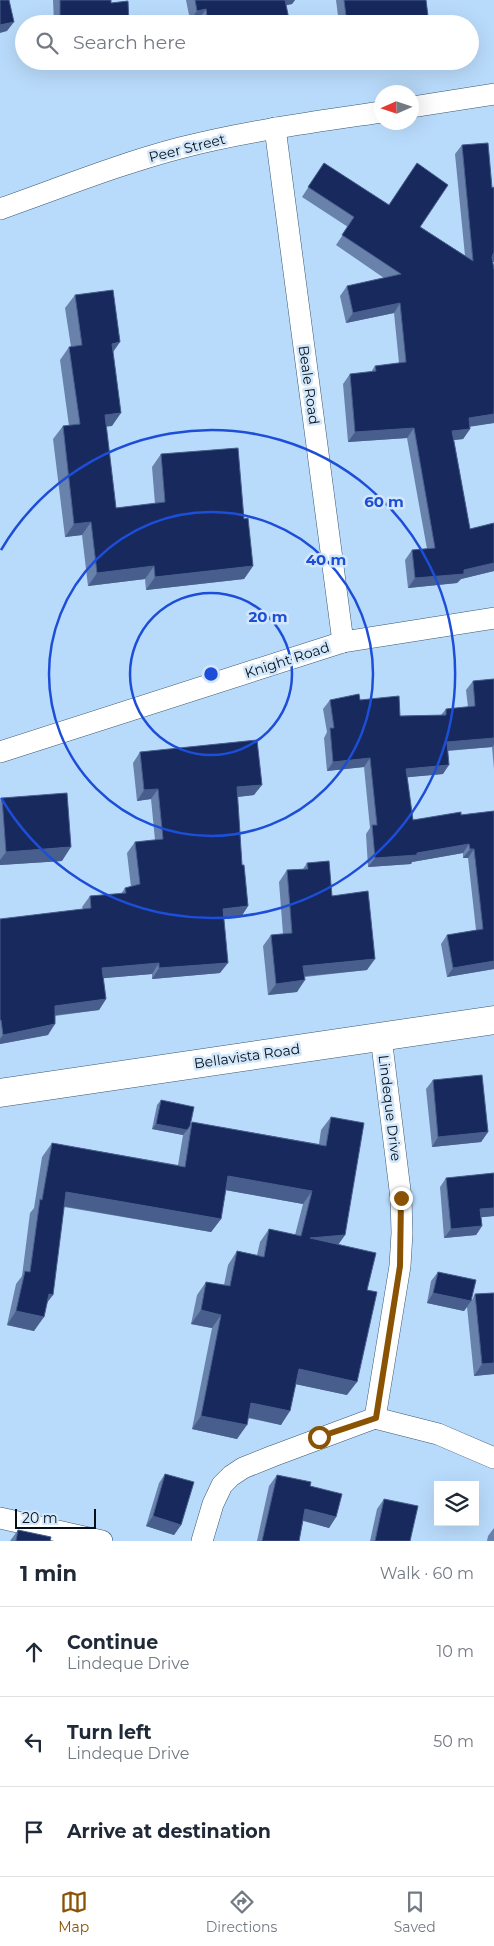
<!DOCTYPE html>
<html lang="en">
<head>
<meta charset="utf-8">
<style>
	:root { --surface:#fff; --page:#f6f6f7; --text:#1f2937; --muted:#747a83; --line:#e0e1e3; --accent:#8a5304 }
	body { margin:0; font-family:Montserrat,sans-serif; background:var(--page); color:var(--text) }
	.controls { position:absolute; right:15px; bottom:15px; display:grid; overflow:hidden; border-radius:0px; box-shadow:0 5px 20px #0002 }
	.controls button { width:45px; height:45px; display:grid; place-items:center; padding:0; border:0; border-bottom:1px solid var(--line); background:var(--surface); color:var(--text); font:25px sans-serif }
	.compass { position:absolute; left:374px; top:85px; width:45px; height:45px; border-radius:50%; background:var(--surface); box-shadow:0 5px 20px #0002; rotate:267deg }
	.scale { position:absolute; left:15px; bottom:12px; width:81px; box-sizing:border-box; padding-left:5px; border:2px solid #05101b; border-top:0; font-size:14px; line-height:18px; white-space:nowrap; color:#05101b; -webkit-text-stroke:4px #d2e7fa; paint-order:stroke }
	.stop { position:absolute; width:15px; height:15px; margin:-11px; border:4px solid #8a5304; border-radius:50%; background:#fff }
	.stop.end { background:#8a5304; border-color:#fff; box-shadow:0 1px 5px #0008 }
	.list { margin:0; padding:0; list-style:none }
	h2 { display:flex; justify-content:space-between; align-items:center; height:65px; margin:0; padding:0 20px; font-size:21px }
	h2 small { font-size:16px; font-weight:400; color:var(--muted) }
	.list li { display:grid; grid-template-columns:32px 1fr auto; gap:15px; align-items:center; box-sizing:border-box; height:90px; padding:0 20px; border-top:1px solid var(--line) }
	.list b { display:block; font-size:19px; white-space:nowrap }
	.list p { margin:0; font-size:16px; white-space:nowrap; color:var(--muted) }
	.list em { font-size:16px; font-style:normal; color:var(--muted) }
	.icon { flex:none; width:28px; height:28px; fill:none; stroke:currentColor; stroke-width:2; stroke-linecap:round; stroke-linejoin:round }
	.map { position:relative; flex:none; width:494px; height:1541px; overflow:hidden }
	.search { position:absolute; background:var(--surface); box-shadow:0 5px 20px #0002; left:15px; right:15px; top:15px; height:55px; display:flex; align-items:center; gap:12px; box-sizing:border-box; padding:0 18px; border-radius:28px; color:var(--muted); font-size:19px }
	.sheet { height:335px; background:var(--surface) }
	nav { display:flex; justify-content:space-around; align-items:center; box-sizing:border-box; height:70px; border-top:1px solid var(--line); background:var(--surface); font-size:14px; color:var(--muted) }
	nav a { display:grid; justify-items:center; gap:2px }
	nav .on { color:var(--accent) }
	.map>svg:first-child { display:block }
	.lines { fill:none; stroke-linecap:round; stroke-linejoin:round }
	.street-casing { stroke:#395771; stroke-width:22 }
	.secondary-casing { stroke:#395771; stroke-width:29 }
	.street { stroke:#fff; stroke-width:21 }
	.secondary { stroke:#fff; stroke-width:28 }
	.wall { fill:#6882ac }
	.shaded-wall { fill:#485e8c }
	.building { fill:#17295d; stroke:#485e8c }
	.route { stroke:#8a5304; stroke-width:6 }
	.ring { fill:none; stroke:#1d4ed8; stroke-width:2.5 }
	.labels { text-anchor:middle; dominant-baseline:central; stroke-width:5; stroke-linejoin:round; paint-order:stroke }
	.street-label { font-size:14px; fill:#05101b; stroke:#d2e7fa }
	.centre { fill:#1d4ed8; stroke:#d2e7fa; stroke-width:2.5 }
	.ring-label { font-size:15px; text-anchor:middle; font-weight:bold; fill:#1d4ed8; stroke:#d2e7fa; stroke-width:5; stroke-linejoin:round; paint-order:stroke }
</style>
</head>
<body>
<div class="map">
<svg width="494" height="1541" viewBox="0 0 494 1541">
	<rect width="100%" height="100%" fill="#b9dbfb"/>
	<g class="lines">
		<g class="street-casing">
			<g id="street">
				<polyline points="412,107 494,94"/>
				<polyline points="275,128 343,642"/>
				<path d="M0 209C60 188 119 164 180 148 246 131 314 122 382 112"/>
				<polyline points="0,752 343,642 494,618"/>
				<polyline points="375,1418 400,1266 402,1233 401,1198 381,1037"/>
				<polyline points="0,1518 102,1541"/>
				<polyline points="202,1541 213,1504 222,1485 231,1476 243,1468 273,1456 375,1418 438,1434 494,1458"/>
			</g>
		</g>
		<g class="secondary-casing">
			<polyline id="secondary" points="0,1093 494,1020"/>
		</g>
		<use href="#street" class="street"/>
		<use href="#secondary" class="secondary"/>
	</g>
	<g class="wall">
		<polygon points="53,0 111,0 111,3 129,24 54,23"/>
		<polygon points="186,0 295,0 292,4 286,5 290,24 200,24 199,19 190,20"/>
		<polygon points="336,0 426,0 428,16 422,24 339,24"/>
		<polygon points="462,145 492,188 494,187 494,262 493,262 494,270 494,423 470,426 470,429 463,439 454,440 470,529 494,523 494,571 461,579 457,583 408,588 405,560 412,550 427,549 407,438 348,442 343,384 350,374 371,372 375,366 399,363 394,313 346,323 340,296 347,286 384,278 336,245 348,227 302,197 324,163 465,256 455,154"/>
		<polygon points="75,295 113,353 112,426 106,426 116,508 155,504 152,467 161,454 244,519 253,566 244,579 146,590 145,579 88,586 82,535 65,537 53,439 63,426 69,426 60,360 69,347 71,347 65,308"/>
		<polygon points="494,679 494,769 492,747 448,751 443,774 407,777 413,820 494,811 494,969 447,977 441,944 447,935 476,930 468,858 463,858 463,853 412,862 411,864 368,867 366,834 370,828 364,767 327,771 324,738 327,732 323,709 330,700 360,700 400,716 441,715 446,709 468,707 466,690 473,681"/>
		<polygon points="140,752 254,795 237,797 242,865 248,906 241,917 224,919 220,973 152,979 152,974 103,978 106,999 99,1010 55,1016 48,1035 0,1044 0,919 83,909 82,907 90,896 121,894 125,888 131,887 127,853 135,842 155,840 151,799 137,801 133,763"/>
		<polygon points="2,798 62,861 0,865 0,801"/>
		<polygon points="307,863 332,896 367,970 305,977 297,992 268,995 263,946 271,935 283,934 279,882 287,870 303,869"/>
		<polygon points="433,1080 488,1132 481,1142 432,1147 426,1089"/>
		<polygon points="161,1100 190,1126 192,1122 319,1144 321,1130 331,1117 345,1235 338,1244 367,1290 347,1395 296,1384 281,1425 248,1418 237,1439 192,1429 212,1328 191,1324 197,1295 206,1282 224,1285 228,1265 237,1251 257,1255 260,1242 269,1229 295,1235 303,1204 226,1190 221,1219 211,1232 64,1207 47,1303 34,1331 7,1325 16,1284 22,1276 30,1213 34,1208 42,1157 52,1143 178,1165 183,1135 152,1129 157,1105"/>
		<polygon points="494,1173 494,1216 481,1217 482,1226 476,1235 444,1238 440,1187 446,1178"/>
		<polygon points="438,1272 472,1300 475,1294 494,1293 494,1374 474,1376 467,1307 464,1311 427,1303 431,1281"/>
		<polygon points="165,1474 181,1525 174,1535 146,1526 159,1483"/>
		<polygon points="277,1475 310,1486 336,1517 329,1528 303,1521 299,1541 257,1541 269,1486"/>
		<polygon points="384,1499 410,1541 370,1541 377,1509"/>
		<polygon points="494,1528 494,1541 487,1541 488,1536"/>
		<polygon points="18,1530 50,1541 10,1541"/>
	</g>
	<g class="shaded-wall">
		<polygon points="283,0 295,0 292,4 278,7"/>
		<polygon points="206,9 199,19 190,20 197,11"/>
		<polygon points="428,16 422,24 366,24"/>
		<polygon points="14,22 7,31 0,33 0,25"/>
		<polygon points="494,252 494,262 487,261"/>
		<polygon points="400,303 394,313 346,323 353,313"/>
		<polygon points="120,342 111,355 112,344"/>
		<polygon points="121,413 112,426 96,428 105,415"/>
		<polygon points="494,414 494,423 462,428 469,418"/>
		<polygon points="414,428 407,438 348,442 355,432"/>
		<polygon points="470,429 463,439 445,441 452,431"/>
		<polygon points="91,522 82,535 65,537 74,524"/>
		<polygon points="494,563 494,571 461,579 457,583 408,588 415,578 464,570"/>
		<polygon points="154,566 145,579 88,586 97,573"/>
		<polygon points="253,566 244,579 146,590 155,577"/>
		<polygon points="494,738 494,745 492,747 441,751 447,742"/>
		<polygon points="370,758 364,767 327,771 333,762"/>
		<polygon points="449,765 443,774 400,778 406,769"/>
		<polygon points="262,785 254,795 229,798 237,787"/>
		<polygon points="158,789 151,799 137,801 144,790"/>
		<polygon points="469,844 463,853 412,862 411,864 368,867 375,858 417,853"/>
		<polygon points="71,847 62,861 0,865 0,860 6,852"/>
		<polygon points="470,849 474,849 468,858 463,858"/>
		<polygon points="248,906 241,917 216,920 223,909"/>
		<polygon points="375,959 367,970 295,977 303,966"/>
		<polygon points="494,961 494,969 447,977 453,968"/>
		<polygon points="159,963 152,974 95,979 102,968"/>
		<polygon points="228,963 220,973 152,979 159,968"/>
		<polygon points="305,980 297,992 268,995 276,984"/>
		<polygon points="106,999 99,1010 48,1016 55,1006"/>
		<polygon points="55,1024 48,1035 0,1044 0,1039 3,1035"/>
		<polygon points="156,1124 187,1130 183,1135 152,1129"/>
		<polygon points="488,1132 481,1142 432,1147 438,1137"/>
		<polygon points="228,1176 312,1191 303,1204 219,1189"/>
		<polygon points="66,1192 221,1219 211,1232 57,1205"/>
		<polygon points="494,1208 494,1216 474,1218 480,1209"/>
		<polygon points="482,1226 476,1235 444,1238 451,1229"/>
		<polygon points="345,1235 336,1248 310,1238"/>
		<polygon points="433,1293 471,1301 464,1311 427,1303"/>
		<polygon points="49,1294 53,1295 43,1308"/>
		<polygon points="201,1310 221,1315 212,1328 191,1324"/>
		<polygon points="16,1311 44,1317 34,1331 7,1325"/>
		<polygon points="494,1363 494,1374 474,1376 482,1364"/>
		<polygon points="299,1369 357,1382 347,1395 290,1383"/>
		<polygon points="251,1403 290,1411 281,1425 242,1416"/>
		<polygon points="201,1416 247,1425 237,1439 192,1429"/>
		<polygon points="305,1509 336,1517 329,1528 298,1519"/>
		<polygon points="153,1516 181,1525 174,1535 146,1526"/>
	</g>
	<g class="building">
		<polygon points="0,0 9,0 14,22 0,25"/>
		<polygon points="60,0 111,0 111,3 128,1 129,24 34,24 60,22"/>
		<polygon points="195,0 285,0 290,24 208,24 206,9 197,11"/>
		<polygon points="344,0 426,0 428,16 366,24 347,24"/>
		<polygon points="488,143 492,188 494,187 494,252 492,257 494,270 494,414 469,418 470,429 452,431 470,529 494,523 494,563 464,570 464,574 415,578 412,550 435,548 414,428 355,432 350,374 376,371 375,366 406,362 400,303 353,313 347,286 401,274 342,235 354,217 308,187 324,163 389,205 417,163 448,185 420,227 473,261 462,145"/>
		<polygon points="113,290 120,342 112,344 121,413 105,415 116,508 165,502 161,454 238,448 244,519 248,518 253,566 155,577 154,566 97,573 91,522 74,524 63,426 80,424 69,347 82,345 75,295"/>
		<polygon points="494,679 494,738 447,742 449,765 406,769 413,820 461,812 461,815 494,811 494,961 453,968 447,935 483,929 474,849 470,849 469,844 417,853 417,855 375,858 372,825 377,825 370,758 333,762 330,728 334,728 330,700 359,694 360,700 399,696 400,716 446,715 446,709 475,706 473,681"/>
		<polygon points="257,740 262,785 237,787 242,865 244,865 248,906 223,909 228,963 159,968 159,963 102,968 106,999 55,1006 55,1024 3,1035 1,1020 0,1020 0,919 91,908 90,896 126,893 125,888 140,884 135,842 163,839 158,789 144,790 140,752"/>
		<polygon points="67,793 71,847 6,852 2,798"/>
		<polygon points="329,861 332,896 368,891 375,959 303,966 305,980 276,984 271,935 292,933 287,870 308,869 307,863"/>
		<polygon points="482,1075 488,1132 438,1137 433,1080"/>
		<polygon points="161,1100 194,1107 190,1126 187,1130 156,1124"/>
		<polygon points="331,1117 364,1123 345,1235 310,1238 376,1253 367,1290 377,1292 357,1382 299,1369 290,1411 251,1403 247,1425 201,1416 221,1315 201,1310 206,1282 230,1286 237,1251 264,1257 269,1229 301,1236 312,1191 228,1176 221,1219 66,1192 53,1295 49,1294 44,1317 16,1311 25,1271 30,1272 40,1199 42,1200 52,1143 185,1167 192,1122 326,1146"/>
		<polygon points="494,1173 494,1208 480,1209 482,1226 451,1229 446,1178"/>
		<polygon points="438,1272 476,1280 471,1301 433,1293"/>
		<polygon points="494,1293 494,1363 482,1364 475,1294"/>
		<polygon points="165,1474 194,1482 181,1525 153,1516"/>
		<polygon points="277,1475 311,1482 310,1486 342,1494 336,1517 305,1509 299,1541 262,1541"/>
		<polygon points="384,1499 418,1506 410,1541 375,1541"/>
		<polygon points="18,1530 51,1537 50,1541 16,1541"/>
	</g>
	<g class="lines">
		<polyline class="route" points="319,1437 376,1418 400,1266 401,1198"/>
	</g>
	<g class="ring">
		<circle cx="211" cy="674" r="81"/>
		<circle cx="211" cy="674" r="162"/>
		<path d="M1 550A244 244 0 1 1 1 798"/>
	</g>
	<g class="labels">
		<g class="street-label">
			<text transform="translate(187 148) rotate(-14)">Peer Street</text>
			<text transform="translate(309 385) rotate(82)">Beale Road</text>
			<text transform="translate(287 660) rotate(-18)">Knight Road</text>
			<text transform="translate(247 1056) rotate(-8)">Bellavista Road</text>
			<text transform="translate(390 1108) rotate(83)">Lindeque Drive</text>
		</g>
	</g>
	<circle cx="211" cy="674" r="8" class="centre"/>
	<g class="ring-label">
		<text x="384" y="507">60 m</text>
		<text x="326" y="565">40 m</text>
		<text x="268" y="622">20 m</text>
	</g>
</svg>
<div class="controls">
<button><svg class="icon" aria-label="layers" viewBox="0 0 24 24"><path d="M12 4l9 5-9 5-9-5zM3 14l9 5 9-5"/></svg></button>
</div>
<svg class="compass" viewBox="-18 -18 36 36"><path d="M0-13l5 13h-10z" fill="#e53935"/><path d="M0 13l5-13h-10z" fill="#747a83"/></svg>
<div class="scale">20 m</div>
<div class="stop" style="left:319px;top:1437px"></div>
<div class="stop end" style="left:401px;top:1198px"></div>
<div class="search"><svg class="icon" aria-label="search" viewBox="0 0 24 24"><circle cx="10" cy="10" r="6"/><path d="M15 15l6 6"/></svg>Search here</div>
</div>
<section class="sheet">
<h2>1 min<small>Walk · 60 m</small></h2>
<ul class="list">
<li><svg class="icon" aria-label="ahead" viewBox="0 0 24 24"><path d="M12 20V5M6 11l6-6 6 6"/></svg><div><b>Continue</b><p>Lindeque Drive</p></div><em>10 m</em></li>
<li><svg class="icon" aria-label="left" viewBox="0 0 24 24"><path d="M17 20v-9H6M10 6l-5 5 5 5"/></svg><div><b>Turn left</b><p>Lindeque Drive</p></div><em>50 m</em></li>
<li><svg class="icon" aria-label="arrive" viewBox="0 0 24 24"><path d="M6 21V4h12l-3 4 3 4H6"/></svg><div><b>Arrive at destination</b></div></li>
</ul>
</section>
<nav>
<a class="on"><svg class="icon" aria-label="map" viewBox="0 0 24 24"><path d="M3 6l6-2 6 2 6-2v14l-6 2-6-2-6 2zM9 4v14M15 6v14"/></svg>Map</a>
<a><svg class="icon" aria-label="directions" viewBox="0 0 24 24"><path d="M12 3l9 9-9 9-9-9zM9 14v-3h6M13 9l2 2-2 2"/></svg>Directions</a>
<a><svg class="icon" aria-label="saved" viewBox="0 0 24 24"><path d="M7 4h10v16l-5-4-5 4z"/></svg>Saved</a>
</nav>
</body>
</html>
